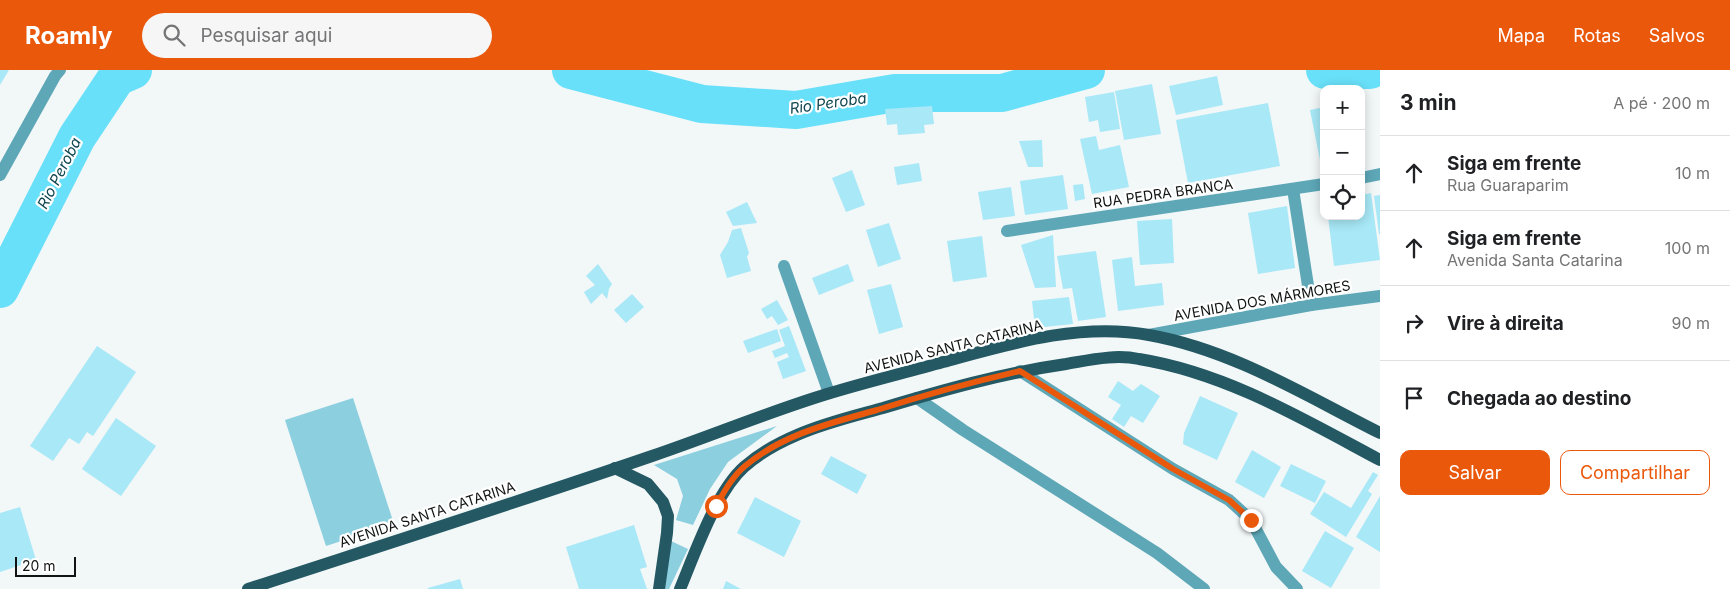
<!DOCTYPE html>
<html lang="pt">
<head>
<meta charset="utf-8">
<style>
	:root { --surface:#fff; --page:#f6f6f6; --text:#202124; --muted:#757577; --line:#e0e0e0; --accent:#ea580c }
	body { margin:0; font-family:Inter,sans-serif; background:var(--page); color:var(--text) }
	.controls { position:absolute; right:15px; top:15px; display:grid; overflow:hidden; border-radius:10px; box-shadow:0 2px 12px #0003 }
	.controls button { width:45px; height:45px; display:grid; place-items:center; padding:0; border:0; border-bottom:1px solid var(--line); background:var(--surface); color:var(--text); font:25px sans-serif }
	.scale { position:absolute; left:15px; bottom:12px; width:61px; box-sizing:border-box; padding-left:5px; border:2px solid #121414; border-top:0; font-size:14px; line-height:18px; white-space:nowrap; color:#121414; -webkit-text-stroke:4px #fff; paint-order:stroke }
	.stop { position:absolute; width:15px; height:15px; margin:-11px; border:4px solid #ea580c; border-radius:50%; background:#fff }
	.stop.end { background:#ea580c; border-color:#fff; box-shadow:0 1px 5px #0008 }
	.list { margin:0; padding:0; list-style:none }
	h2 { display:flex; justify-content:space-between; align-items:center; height:65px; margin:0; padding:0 20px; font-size:21px }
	h2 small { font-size:16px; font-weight:400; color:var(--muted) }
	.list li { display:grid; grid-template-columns:32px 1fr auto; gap:15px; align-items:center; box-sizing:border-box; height:75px; padding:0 20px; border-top:1px solid var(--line) }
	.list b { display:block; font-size:19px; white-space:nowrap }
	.list p { margin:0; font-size:16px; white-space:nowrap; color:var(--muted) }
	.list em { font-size:16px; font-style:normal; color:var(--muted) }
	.actions { display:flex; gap:10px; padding:15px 20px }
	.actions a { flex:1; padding:11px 0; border:1px solid var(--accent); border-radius:10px; text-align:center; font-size:18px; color:var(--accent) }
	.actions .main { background:var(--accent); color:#fff }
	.icon { flex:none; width:28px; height:28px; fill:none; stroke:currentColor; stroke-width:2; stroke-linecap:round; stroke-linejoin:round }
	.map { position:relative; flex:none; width:1380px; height:519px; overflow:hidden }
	header { display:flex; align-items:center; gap:30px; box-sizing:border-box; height:70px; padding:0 25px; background:var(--accent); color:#fff }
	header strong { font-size:24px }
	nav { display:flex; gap:28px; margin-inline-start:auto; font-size:18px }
	.search { width:350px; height:45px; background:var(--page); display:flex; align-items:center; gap:12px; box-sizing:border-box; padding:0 18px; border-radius:28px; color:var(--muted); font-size:19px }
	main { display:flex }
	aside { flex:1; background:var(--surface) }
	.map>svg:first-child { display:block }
	.green { fill:#8ccfdf }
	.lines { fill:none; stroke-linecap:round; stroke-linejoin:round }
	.river { stroke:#69e0f9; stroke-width:38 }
	.building { fill:#a8e8f7 }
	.minor { stroke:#5da7b7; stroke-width:12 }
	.major { stroke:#245964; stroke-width:12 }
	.route { stroke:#ea580c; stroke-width:6 }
	.labels { text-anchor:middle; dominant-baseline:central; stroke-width:4.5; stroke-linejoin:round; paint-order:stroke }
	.street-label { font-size:14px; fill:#121414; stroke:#fff }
	.water-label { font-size:15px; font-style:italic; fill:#104650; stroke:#fff }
</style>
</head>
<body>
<header>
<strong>Roamly</strong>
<div class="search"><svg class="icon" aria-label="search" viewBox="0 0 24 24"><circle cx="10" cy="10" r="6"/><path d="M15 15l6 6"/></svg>Pesquisar aqui</div>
<nav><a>Mapa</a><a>Rotas</a><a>Salvos</a></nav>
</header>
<main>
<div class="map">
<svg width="1380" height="519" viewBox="0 0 1380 519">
	<rect width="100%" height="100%" fill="#f2f7f8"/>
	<g class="green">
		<polygon points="353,328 394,454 326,476 285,350"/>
		<polygon points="777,356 728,392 710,419 693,455 676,450 683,426 677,409 654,395"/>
		<polygon points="671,471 688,479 669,519 663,519"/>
	</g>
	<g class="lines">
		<g class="river">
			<polyline points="571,0 702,34 796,40 895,23 1002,23 1086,0"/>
			<polyline points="1325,0 1370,0"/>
			<polyline points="0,219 77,67 117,7 133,0"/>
		</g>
	</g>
	<g class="building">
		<polygon points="0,0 9,0 0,15"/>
		<polygon points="1217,6 1223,35 1176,45 1169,16"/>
		<polygon points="1152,14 1161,64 1124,70 1115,21"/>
		<polygon points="1114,22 1120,59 1100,62 1098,50 1089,52 1085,27"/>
		<polygon points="1268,33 1280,96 1188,113 1176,50"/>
		<polygon points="932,36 934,54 924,55 925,63 898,65 897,54 887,55 885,39"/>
		<polygon points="1324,37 1324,94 1321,95 1310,40"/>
		<polygon points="1096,66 1099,80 1120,75 1129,117 1092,124 1080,69"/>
		<polygon points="1042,70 1043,97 1028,97 1019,71"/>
		<polygon points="919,93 922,111 897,115 894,97"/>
		<polygon points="852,100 865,135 846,142 832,108"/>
		<polygon points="1063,105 1068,139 1025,145 1020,111"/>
		<polygon points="1083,114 1085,129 1075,131 1073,115"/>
		<polygon points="1011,117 1015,146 983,150 978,122"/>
		<polygon points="1371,123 1380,190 1334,196 1328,146 1361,146 1361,125"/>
		<polygon points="1380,125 1380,164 1379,164 1374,126"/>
		<polygon points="747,132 757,153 733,156 726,142"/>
		<polygon points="1287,136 1295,198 1258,204 1248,143"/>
		<polygon points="1172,149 1174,193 1140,195 1137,151"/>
		<polygon points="889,153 901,189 878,197 866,160"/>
		<polygon points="741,158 749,183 747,187 751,201 727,208 720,185 728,172 732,160"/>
		<polygon points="1053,165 1056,217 1035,218 1021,175"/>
		<polygon points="982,166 987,207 953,212 947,171"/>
		<polygon points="1096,181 1106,247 1078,251 1072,218 1063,219 1057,186"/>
		<polygon points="1132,187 1135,216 1162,213 1164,235 1118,241 1112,190"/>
		<polygon points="598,194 612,214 609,219 607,229 602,223 591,234 584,222 595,215 586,206"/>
		<polygon points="848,194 854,211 819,225 812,208"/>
		<polygon points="891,214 903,257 879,264 867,220"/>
		<polygon points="632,224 644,237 626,253 614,240"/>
		<polygon points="1069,227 1073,254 1035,258 1032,231"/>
		<polygon points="777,230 788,250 778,255 772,246 767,249 761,239"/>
		<polygon points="789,256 806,301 783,309 777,292 789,287 787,283 775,288 772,281 785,276 779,260"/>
		<polygon points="777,259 781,271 748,283 743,271"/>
		<polygon points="97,276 136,302 93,366 87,362 79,374 69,368 53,391 30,376"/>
		<polygon points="1118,311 1133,321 1141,314 1160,326 1143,353 1131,346 1124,357 1112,349 1121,335 1108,327"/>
		<polygon points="1200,326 1238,343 1217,390 1183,374 1184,363"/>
		<polygon points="116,348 156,376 121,426 82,399"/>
		<polygon points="1252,380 1281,397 1264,428 1235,412"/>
		<polygon points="831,386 867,405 857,424 821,404"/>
		<polygon points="1291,394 1326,411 1315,433 1280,416"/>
		<polygon points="1373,402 1378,405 1368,421 1372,424 1346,467 1310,444 1324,422 1351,438"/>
		<polygon points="1380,426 1380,482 1356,467"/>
		<polygon points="755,427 801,451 784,487 737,463"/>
		<polygon points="20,437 36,490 0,502 0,443"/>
		<polygon points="634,455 647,497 640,499 647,519 579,519 566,477"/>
		<polygon points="1325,461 1354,478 1331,518 1302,501"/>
		<polygon points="460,509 463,519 428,519 428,518"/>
		<polygon points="726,511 741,519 723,519"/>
	</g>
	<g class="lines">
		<g class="minor">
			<polyline points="0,105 55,6 60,0"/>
			<polyline points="1361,108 1380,104"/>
			<polyline points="1293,119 1311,235"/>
			<polyline points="1007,161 1324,114"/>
			<polyline points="784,196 829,323"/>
			<polyline points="1149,265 1311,235 1380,226"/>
			<polyline points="1020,301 1173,399 1229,430 1251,450 1276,497 1297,519"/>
			<polyline points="917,328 963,360 1157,483 1204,519"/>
		</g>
		<g class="major">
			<polyline points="615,398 648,414 663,432 668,446 667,463 659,519"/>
			<path d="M248 519C383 475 518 432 652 386 711 366 768 342 827 324 866 312 904 303 943 292 1009 274 1080 252 1149 265 1233 280 1306 326 1380 363"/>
			<path d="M680 519C695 483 716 422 744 397 760 383 778 373 797 365 824 353 854 346 883 338 943 320 1003 303 1066 294 1090 290 1115 284 1139 289 1226 303 1303 349 1380 390"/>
		</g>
	</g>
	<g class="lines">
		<path class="route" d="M716 436C724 422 732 407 745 396 783 364 831 353 877 340 924 325 972 312 1020 301L1173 399 1229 430 1251 450"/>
	</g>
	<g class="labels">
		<g class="street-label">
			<text transform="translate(1163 123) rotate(-8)">RUA PEDRA BRANCA</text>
			<text transform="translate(1262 230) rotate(-10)">AVENIDA DOS MÁRMORES</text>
			<text transform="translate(953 276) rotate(-14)">AVENIDA SANTA CATARINA</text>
			<text transform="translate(427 444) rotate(-18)">AVENIDA SANTA CATARINA</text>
		</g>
		<g class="water-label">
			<text transform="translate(828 33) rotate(-8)">Rio Peroba</text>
			<text transform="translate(59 103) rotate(-63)">Rio Peroba</text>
		</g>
	</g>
</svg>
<div class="controls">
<button>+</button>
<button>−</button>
<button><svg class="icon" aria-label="locate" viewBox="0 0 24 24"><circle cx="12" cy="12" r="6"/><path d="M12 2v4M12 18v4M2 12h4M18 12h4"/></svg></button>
</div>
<div class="scale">20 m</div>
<div class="stop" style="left:716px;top:436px"></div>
<div class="stop end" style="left:1251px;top:450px"></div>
</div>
<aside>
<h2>3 min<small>A pé · 200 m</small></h2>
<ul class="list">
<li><svg class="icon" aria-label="ahead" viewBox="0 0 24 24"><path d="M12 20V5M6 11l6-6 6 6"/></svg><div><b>Siga em frente</b><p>Rua Guaraparim</p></div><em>10 m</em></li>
<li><svg class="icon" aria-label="ahead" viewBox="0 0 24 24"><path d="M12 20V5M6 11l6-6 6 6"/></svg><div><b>Siga em frente</b><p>Avenida Santa Catarina</p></div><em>100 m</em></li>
<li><svg class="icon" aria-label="right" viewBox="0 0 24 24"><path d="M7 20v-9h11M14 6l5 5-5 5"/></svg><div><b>Vire à direita</b></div><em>90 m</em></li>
<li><svg class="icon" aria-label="arrive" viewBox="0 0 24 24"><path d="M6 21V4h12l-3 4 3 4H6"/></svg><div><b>Chegada ao destino</b></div></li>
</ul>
<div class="actions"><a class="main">Salvar</a><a>Compartilhar</a></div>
</aside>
</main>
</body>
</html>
